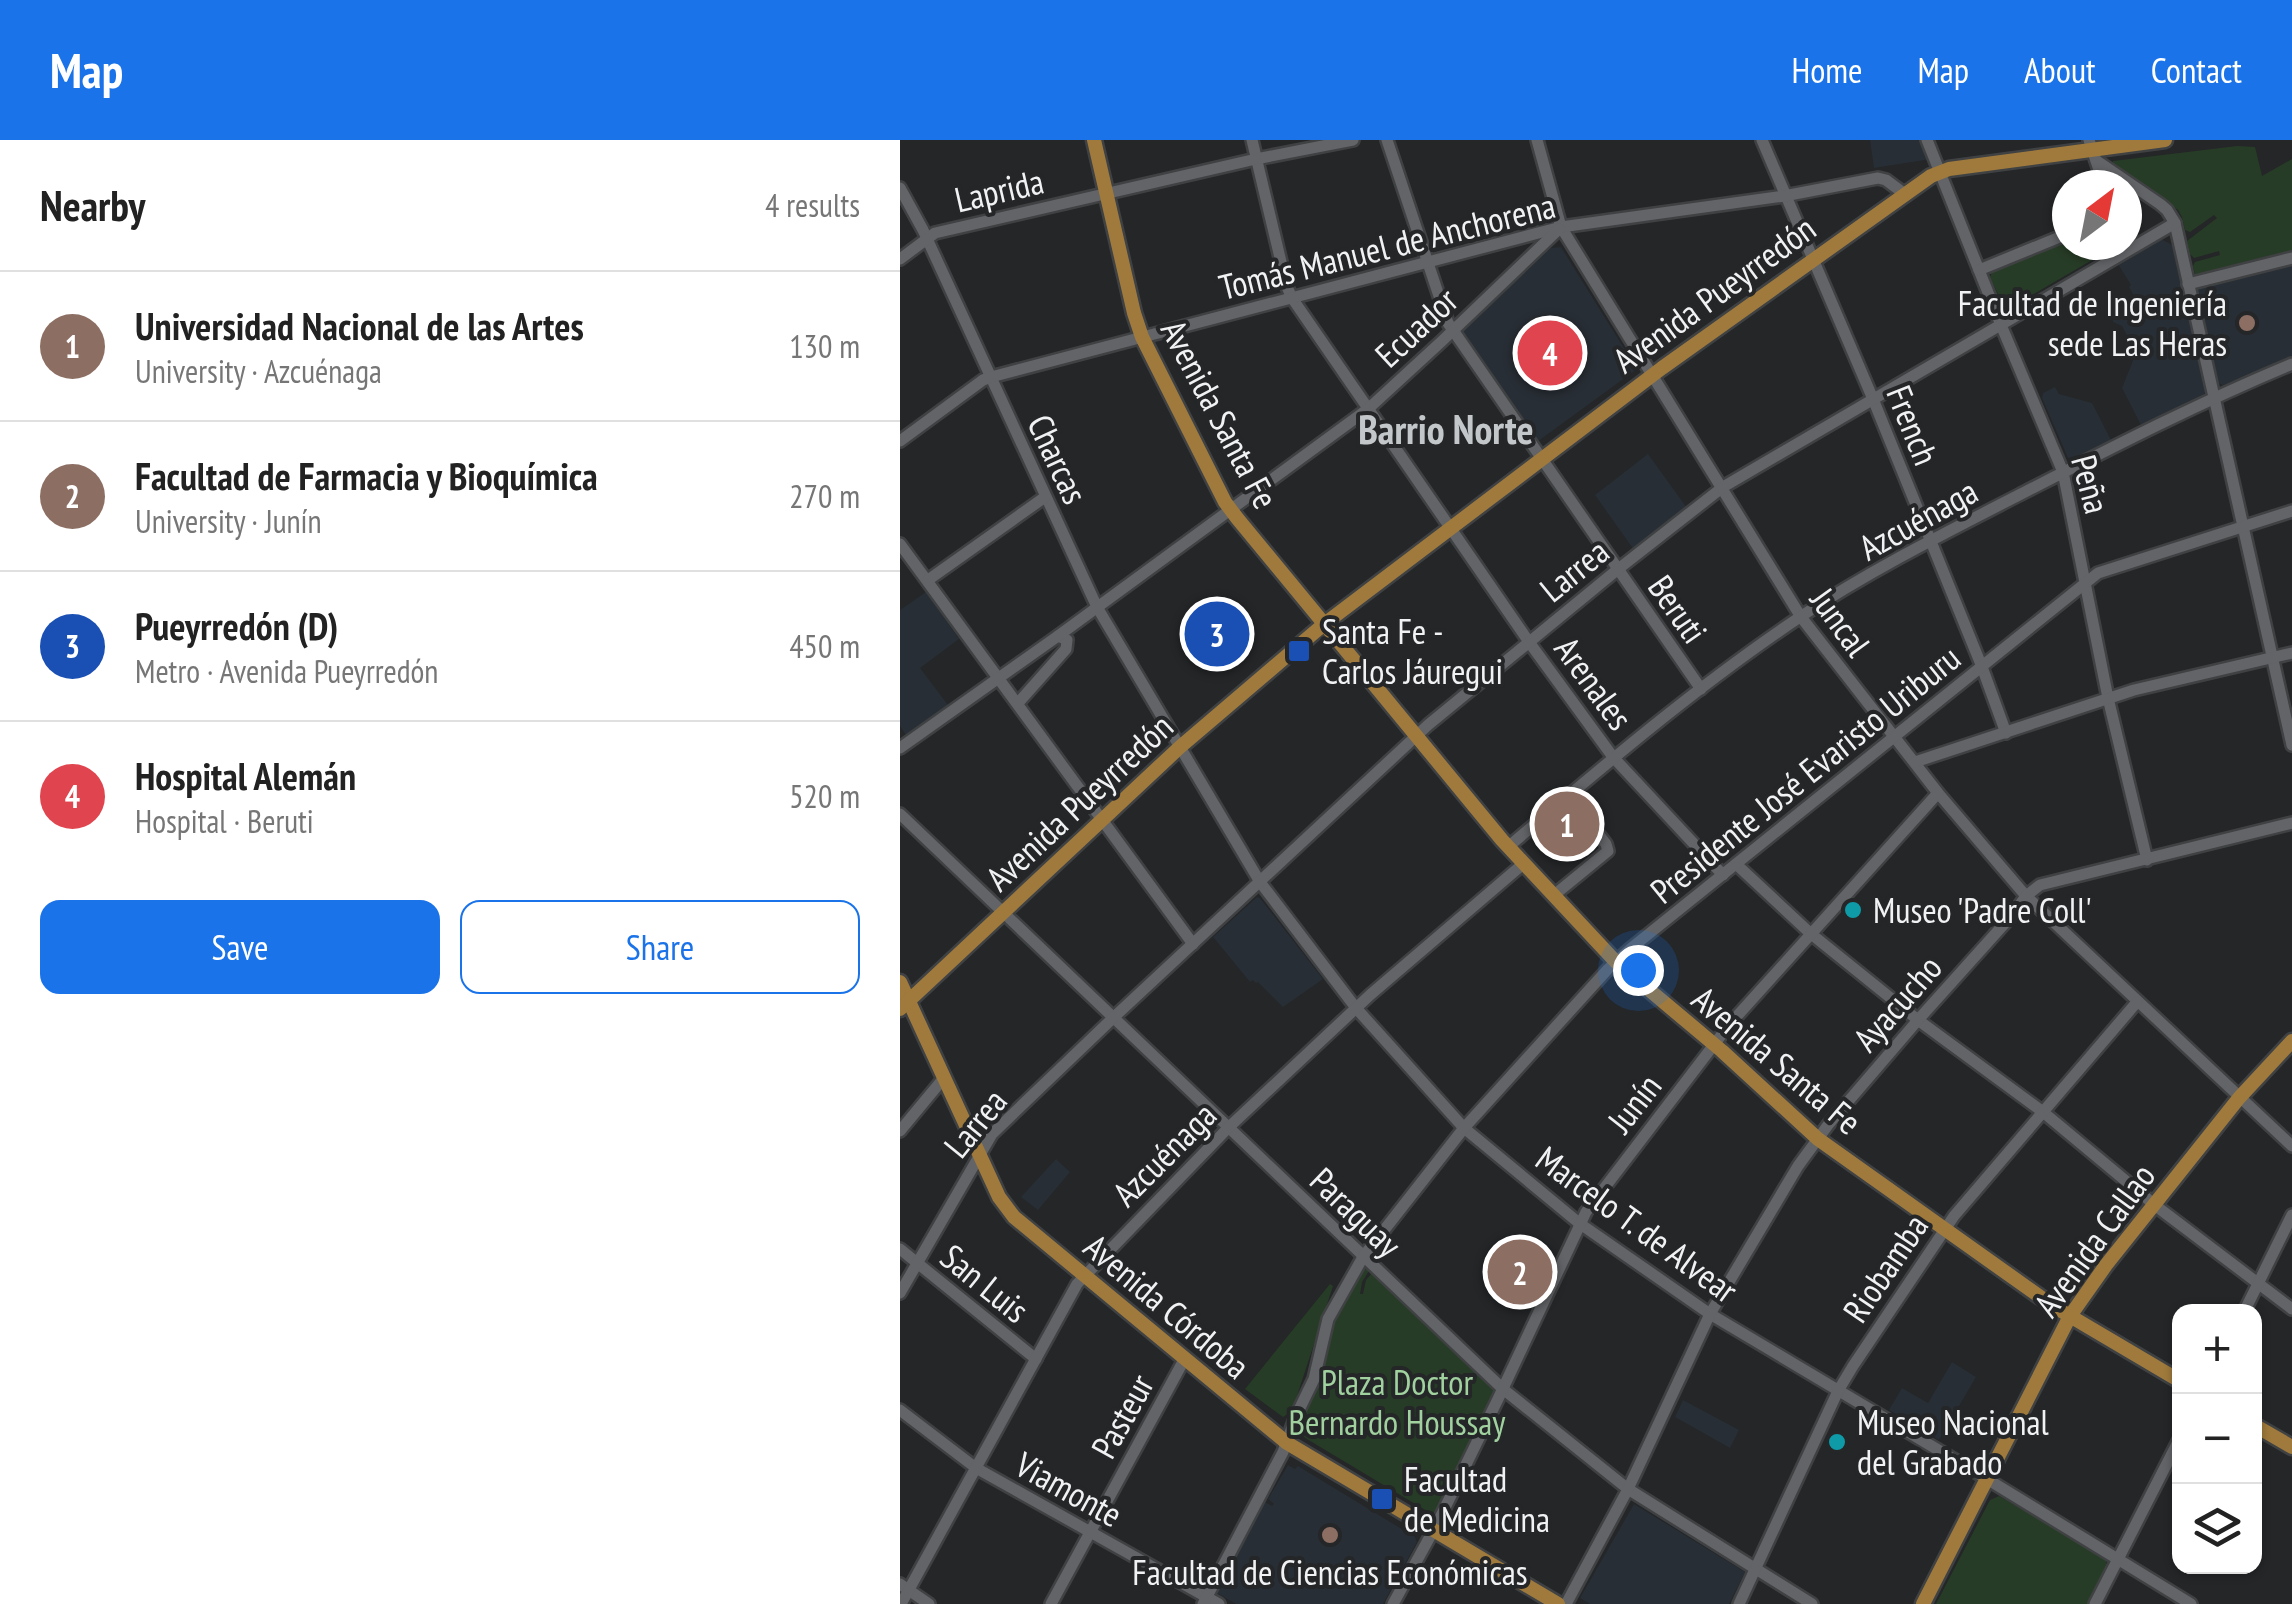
<!DOCTYPE html>
<html lang="en">
<head>
<meta charset="utf-8">
<style>
	:root { --surface:#fff; --page:#f2f2f2; --text:#222; --muted:#767676; --line:#e0e0e0; --accent:#1a73e8 }
	body { margin:0; font-family:"PT Sans Narrow",sans-serif; background:var(--page); color:var(--text) }
	.controls { position:absolute; right:30px; bottom:30px; display:grid; overflow:hidden; border-radius:20px; box-shadow:0 2px 8px #0004 }
	.controls button { width:90px; height:90px; display:grid; place-items:center; padding:0; border:0; border-bottom:2px solid var(--line); background:var(--surface); color:var(--text); font:50px sans-serif }
	.compass { position:absolute; left:1152px; top:30px; width:90px; height:90px; border-radius:50%; background:var(--surface); box-shadow:0 2px 8px #0004; rotate:32deg }
	.you { position:absolute; left:738px; top:830px; width:35px; height:35px; margin:-25px; border:8px solid #fff; border-radius:50%; background:#1a73e8; box-shadow:0 0 0 15px #1a73e833 }
	.badge { display:grid; place-items:center; width:65px; height:65px; border-radius:50%; background:var(--accent); color:#fff; font-size:32px; font-weight:700 }
	.pin { position:absolute; translate:-50% -50%; border:5px solid #fff; box-shadow:0 2px 10px #0006 }
	.list { margin:0; padding:0; list-style:none }
	h2 { display:flex; justify-content:space-between; align-items:center; height:130px; margin:0; padding:0 40px; font-size:42px }
	h2 small { font-size:32px; font-weight:400; color:var(--muted) }
	.list li { display:grid; grid-template-columns:65px 1fr auto; gap:30px; align-items:center; box-sizing:border-box; height:150px; padding:0 40px; border-top:2px solid var(--line) }
	.list b { display:block; font-size:38px; white-space:nowrap }
	.list p { margin:0; font-size:32px; white-space:nowrap; color:var(--muted) }
	.list em { font-size:32px; font-style:normal; color:var(--muted) }
	.actions { display:flex; gap:20px; padding:30px 40px }
	.actions a { flex:1; padding:22px 0; border:2px solid var(--accent); border-radius:20px; text-align:center; font-size:35px; color:var(--accent) }
	.actions .main { background:var(--accent); color:#fff }
	.icon { flex:none; width:55px; height:55px; fill:none; stroke:currentColor; stroke-width:2; stroke-linecap:round; stroke-linejoin:round }
	.map { position:relative; flex:none; width:1392px; height:1464px; overflow:hidden }
	header { display:flex; align-items:center; gap:60px; box-sizing:border-box; height:140px; padding:0 50px; background:var(--accent); color:#fff }
	header strong { font-size:48px }
	nav { display:flex; gap:55px; margin-inline-start:auto; font-size:35px }
	main { display:flex }
	aside { flex:1; background:var(--surface) }
	.map>svg:first-child { display:block }
	.built { fill:#282e35 }
	.green { fill:#273c26 }
	.lines { fill:none; stroke-linecap:round; stroke-linejoin:round }
	.minor-casing { stroke:#3f4143; stroke-width:16 }
	.major-casing { stroke:#3f4143; stroke-width:19 }
	.minor { stroke:#626467; stroke-width:11 }
	.major { stroke:#9f7a3c; stroke-width:14 }
	.education-dot { fill:#8d6e63; stroke:#242628; stroke-width:4 }
	.transit-dot { fill:#1a4fb4; stroke:#242628; stroke-width:4 }
	.culture-dot { fill:#0f9aa8; stroke:#242628; stroke-width:4 }
	.labels { text-anchor:middle; dominant-baseline:central; stroke-width:8; stroke-linejoin:round; paint-order:stroke }
	.street-label { font-size:35px; fill:#f1f2f3; stroke:#242628 }
	.poi-label { font-size:35px; fill:#f1f2f3; stroke:#242628; text-anchor:start }
	.park-label { font-size:35px; fill:#a0d19e; stroke:#242628 }
	.quarter-label { font-size:40px; font-weight:bold; fill:#c4c7c9; stroke:#242628 }
</style>
</head>
<body>
<header>
<strong>Map</strong>
<nav><a>Home</a><a>Map</a><a>About</a><a>Contact</a></nav>
</header>
<main>
<aside>
<h2>Nearby<small>4 results</small></h2>
<ul class="list">
<li><span class="badge" style="background:#8d6e63">1</span><div><b>Universidad Nacional de las Artes</b><p>University · Azcuénaga</p></div><em>130 m</em></li>
<li><span class="badge" style="background:#8d6e63">2</span><div><b>Facultad de Farmacia y Bioquímica</b><p>University · Junín</p></div><em>270 m</em></li>
<li><span class="badge" style="background:#1a4fb4">3</span><div><b>Pueyrredón (D)</b><p>Metro · Avenida Pueyrredón</p></div><em>450 m</em></li>
<li><span class="badge" style="background:#e0444e">4</span><div><b>Hospital Alemán</b><p>Hospital · Beruti</p></div><em>520 m</em></li>
</ul>
<div class="actions"><a class="main">Save</a><a>Share</a></div>
</aside>
<div class="map">
<svg width="1392" height="1464" viewBox="0 0 1392 1464">
	<rect width="100%" height="100%" fill="#242628"/>
	<g class="built">
		<polygon points="970,0 1023,0 1031,19 974,28"/>
		<polygon points="1259,98 1276,107 1307,248 1304,254 1241,285 1222,248 1236,213 1222,186 1213,182 1210,168 1241,160 1240,157 1235,158 1229,147 1231,145 1218,124"/>
		<polygon points="661,107 737,229 637,302 560,197 561,192 651,108"/>
		<polygon points="1392,124 1392,218 1323,245 1316,242 1294,149"/>
		<polygon points="1155,247 1159,254 1192,263 1211,300 1171,320 1168,318 1142,258 1143,253"/>
		<polygon points="748,314 787,368 734,410 695,355"/>
		<polygon points="26,452 59,499 20,528 48,565 6,595 0,586 0,470"/>
		<polygon points="357,757 360,758 423,839 383,867 358,842 356,843 353,840 350,842 313,797"/>
		<polygon points="156,1019 170,1032 138,1070 121,1057"/>
		<polygon points="1052,1222 1076,1237 1039,1300 989,1270 1002,1248 1028,1263"/>
		<polygon points="783,1260 839,1290 830,1308 775,1277"/>
		<polygon points="388,1325 395,1329 398,1326 515,1397 517,1402 483,1464 336,1464 317,1453 365,1362 372,1366 374,1364 368,1359"/>
		<polygon points="734,1364 845,1432 829,1464 690,1464 680,1458"/>
	</g>
	<g class="green">
		<polygon points="1337,6 1355,7 1362,36 1392,19 1392,124 1298,147 1293,126 1295,122 1320,115 1319,111 1294,118 1290,114 1287,101 1317,78 1314,75 1290,92 1285,90 1282,77 1278,70 1213,23 1213,21"/>
		<polygon points="1167,99 1167,105 1218,105 1108,169 1104,167 1090,137 1092,132"/>
		<path d="M464 1127 470 1129 462 1142 460 1154H463L466 1140 473 1132 596 1249 539 1369 534 1372 527 1371 407 1299 396 1291C399 1272 414 1260 420 1242 427 1222 426 1201 433 1181 439 1162 454 1144 464 1127Z"/>
		<polygon points="430,1144 433,1146 392,1271 383,1277 345,1249"/>
		<polygon points="1099,1356 1206,1419 1207,1426 1187,1464 1036,1464 1090,1360"/>
	</g>
	<g class="lines">
		<g class="minor-casing">
			<g id="minor">
				<polyline points="352,0 387,147 392,158 629,502 713,617 823,735"/>
				<polyline points="487,0 548,183 801,549"/>
				<polyline points="637,0 661,87 901,477 1038,653 1126,756 1392,1006"/>
				<polyline points="862,0 973,259 1082,527 1106,593"/>
				<polyline points="1027,0 1101,185 1163,332 1208,558 1247,720"/>
				<polyline points="1189,0 1204,45"/>
				<polyline points="1197,21 1260,64 1267,70 1275,83 1392,605"/>
				<polyline points="0,48 23,90 197,467 360,742 456,868 564,988 679,1083 810,1174 1087,1339 1291,1464"/>
				<polyline points="0,119 35,93 356,19 453,0"/>
				<polyline points="1079,130 1167,94"/>
				<polyline points="1288,144 1392,118"/>
				<polyline points="0,301 83,240 91,237 661,87 884,56 978,38 986,40 1006,55"/>
				<polyline points="0,404 293,804"/>
				<polyline points="28,440 145,357"/>
				<polyline points="118,563 166,509 167,500 158,496"/>
				<polyline points="0,608 158,496 468,269 542,201 659,89"/>
				<polyline points="1015,622 1234,550 1392,513"/>
				<polyline points="0,674 603,1249 728,1349 912,1464"/>
				<path d="M608 707C702 627 797 546 900 477 969 431 1045 393 1119 355 1209 309 1298 263 1392 224"/>
				<polyline points="836,724 910,793 1018,880 1143,972 1256,1066 1392,1169"/>
				<polyline points="653,756 708,711 706,704 669,655"/>
				<polyline points="0,991 43,939"/>
				<polyline points="0,1109 136,1219"/>
				<polyline points="0,1153 92,994 213,878 528,585 717,430 823,347 1275,83"/>
				<polyline points="1344,1172 1392,1075"/>
				<polyline points="0,1270 76,1328 319,1464"/>
				<polyline points="0,1444 29,1464"/>
				<polyline points="1,1464 177,1144 328,988 470,855 623,724"/>
				<polyline points="151,1464 284,1220"/>
				<polyline points="303,1464 383,1312 396,1276 414,1239 428,1179 463,1117 564,988 708,829 730,809 1198,433 1392,371"/>
				<polyline points="493,1464 538,1382 598,1259 686,1072 829,885 1038,653"/>
				<polyline points="666,1464 728,1349 810,1174 898,1026 928,985 1018,880 1114,773 1126,756 1140,745 1392,683"/>
				<polyline points="839,1464 938,1251 953,1226 1054,1076 1237,862"/>
				<polyline points="1195,1464 1280,1298"/>
			</g>
		</g>
		<g class="major-casing">
			<g id="major">
				<polyline points="194,0 234,173 242,197 325,362 337,378 602,700 716,822 822,911 918,999 1153,1166 1280,1241"/>
				<polyline points="0,842 99,1057 114,1077 387,1303 658,1464"/>
				<polyline points="0,869 280,607 423,485 762,228 1031,36 1049,29 1265,0"/>
				<polyline points="1354,1285 1392,1307"/>
				<polyline points="1023,1464 1170,1176 1206,1125 1339,958 1392,901"/>
			</g>
		</g>
		<use href="#minor" class="minor"/>
		<use href="#major" class="major"/>
	</g>
	<g class="education-dot">
		<circle cx="1347" cy="183" r="10"/>
		<circle cx="430" cy="1395" r="10"/>
	</g>
	<g class="transit-dot">
		<rect x="387" y="499" width="24" height="24" rx="5"/>
		<rect x="470" y="1347" width="24" height="24" rx="5"/>
	</g>
	<g class="culture-dot">
		<circle cx="953" cy="770" r="10"/>
		<circle cx="937" cy="1302" r="10"/>
	</g>
	<g class="labels">
		<g class="street-label">
			<text transform="translate(99 50) rotate(-13)">Laprida</text>
			<text transform="translate(487 106) rotate(-14)">Tomás Manuel de Anchorena</text>
			<text transform="translate(814 154) rotate(-36)">Avenida Pueyrredón</text>
			<text transform="translate(516 187) rotate(-43)">Ecuador</text>
			<text transform="translate(320 274) rotate(62)">Avenida Santa Fe</text>
			<text transform="translate(1013 285) rotate(68)">French</text>
			<text transform="translate(158 319) rotate(65)">Charcas</text>
			<text transform="translate(1191 344) rotate(75)">Peña</text>
			<text transform="translate(1018 379) rotate(-29)">Azcuénaga</text>
			<text transform="translate(674 430) rotate(-39)">Larrea</text>
			<text transform="translate(778 469) rotate(55)">Beruti</text>
			<text transform="translate(941 482) rotate(54)">Juncal</text>
			<text transform="translate(694 543) rotate(54)">Arenales</text>
			<text transform="translate(905 634) rotate(-39)">Presidente José Evaristo Uriburu</text>
			<text transform="translate(179 662) rotate(-43)">Avenida Pueyrredón</text>
			<text transform="translate(997 863) rotate(-49)">Ayacucho</text>
			<text transform="translate(877 920) rotate(40)">Avenida Santa Fe</text>
			<text transform="translate(734 963) rotate(-52)">Junín</text>
			<text transform="translate(75 983) rotate(-51)">Larrea</text>
			<text transform="translate(264 1014) rotate(-45)">Azcuénaga</text>
			<text transform="translate(456 1072) rotate(44)">Paraguay</text>
			<text transform="translate(737 1084) rotate(36)">Marcelo T. de Alvear</text>
			<text transform="translate(1194 1100) rotate(-54)">Avenida Callao</text>
			<text transform="translate(985 1128) rotate(-56)">Riobamba</text>
			<text transform="translate(85 1143) rotate(39)">San Luis</text>
			<text transform="translate(267 1166) rotate(40)">Avenida Córdoba</text>
			<text transform="translate(222 1276) rotate(-61)">Pasteur</text>
			<text transform="translate(169 1349) rotate(29)">Viamonte</text>
		</g>
		<g class="poi-label">
			<text x="1327" y="163" text-anchor="end">Facultad de Ingeniería<tspan x="1327" dy="40">sede Las Heras</tspan></text>
			<text x="422" y="491">Santa Fe -<tspan x="422" dy="40">Carlos Jáuregui</tspan></text>
			<text x="973" y="770">Museo 'Padre Coll'</text>
			<text x="957" y="1282">Museo Nacional<tspan x="957" dy="40">del Grabado</tspan></text>
			<text x="504" y="1339">Facultad<tspan x="504" dy="40">de Medicina</tspan></text>
			<text x="430" y="1432" text-anchor="middle">Facultad de Ciencias Económicas</text>
		</g>
		<g class="park-label">
			<text x="497" y="1242">Plaza Doctor<tspan x="497" dy="40">Bernardo Houssay</tspan></text>
		</g>
		<g class="quarter-label">
			<text x="546" y="289">Barrio Norte</text>
		</g>
	</g>
</svg>
<div class="controls">
<button>+</button>
<button>−</button>
<button><svg class="icon" aria-label="layers" viewBox="0 0 24 24"><path d="M12 4l9 5-9 5-9-5zM3 14l9 5 9-5"/></svg></button>
</div>
<svg class="compass" viewBox="-18 -18 36 36"><path d="M0-13l5 13h-10z" fill="#e53935"/><path d="M0 13l5-13h-10z" fill="#767676"/></svg>
<div class="you"></div>
<div class="pin badge" style="left:667px;top:684px;background:#8d6e63">1</div>
<div class="pin badge" style="left:620px;top:1132px;background:#8d6e63">2</div>
<div class="pin badge" style="left:317px;top:494px;background:#1a4fb4">3</div>
<div class="pin badge" style="left:650px;top:213px;background:#e0444e">4</div>
</div>
</main>
</body>
</html>
